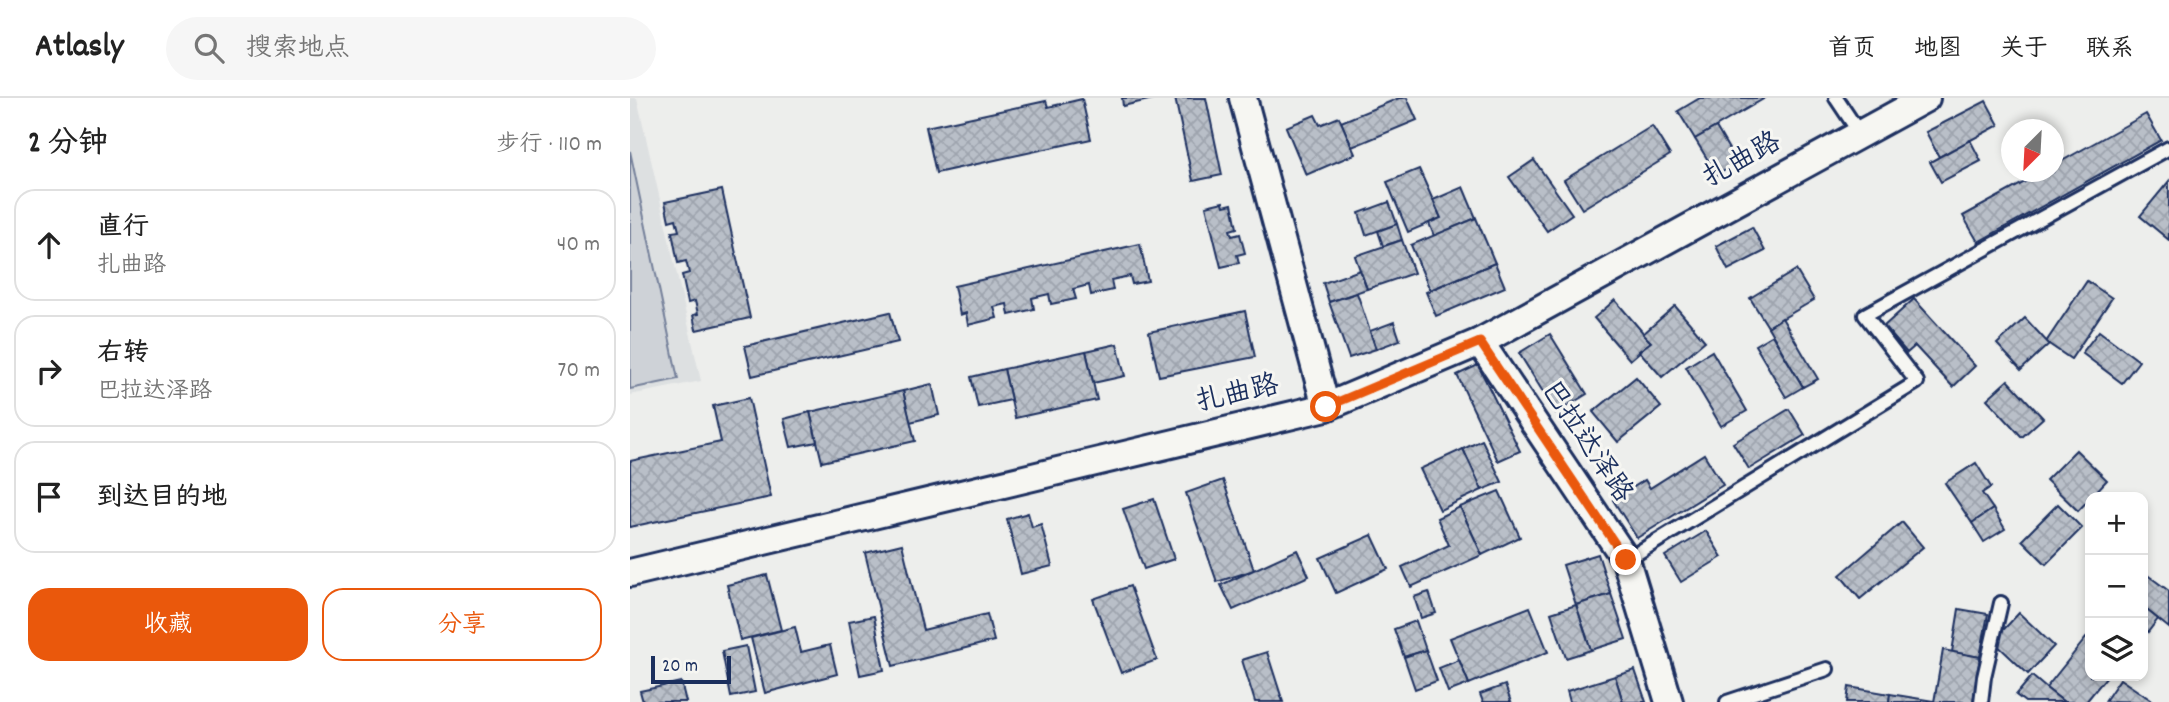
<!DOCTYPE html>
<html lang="zh">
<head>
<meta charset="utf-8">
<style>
	:root { --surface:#fff; --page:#f6f6f6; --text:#222; --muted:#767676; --line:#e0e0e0; --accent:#ea580c }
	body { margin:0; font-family:Dekko,"LXGW WenKai TC",sans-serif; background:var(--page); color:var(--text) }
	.controls { position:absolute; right:21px; bottom:21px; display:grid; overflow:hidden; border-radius:14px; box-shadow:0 4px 10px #0003 }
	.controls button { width:63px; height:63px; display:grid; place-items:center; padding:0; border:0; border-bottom:2px solid var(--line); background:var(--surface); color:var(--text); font:35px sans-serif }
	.compass { position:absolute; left:1371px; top:21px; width:63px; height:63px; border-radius:50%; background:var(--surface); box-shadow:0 4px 10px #0003; rotate:204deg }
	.scale { position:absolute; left:21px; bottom:18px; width:80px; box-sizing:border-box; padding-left:7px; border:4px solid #1b2f5e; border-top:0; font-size:19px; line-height:24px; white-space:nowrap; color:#1b2f5e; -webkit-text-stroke:5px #f6f6f2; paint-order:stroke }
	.stop { position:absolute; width:21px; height:21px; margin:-16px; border:5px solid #ea580c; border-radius:50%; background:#fff }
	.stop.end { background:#ea580c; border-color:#fff; box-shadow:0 2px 7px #0008 }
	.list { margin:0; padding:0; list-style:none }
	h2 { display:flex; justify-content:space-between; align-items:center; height:91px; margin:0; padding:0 28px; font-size:30px }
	h2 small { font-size:23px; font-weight:400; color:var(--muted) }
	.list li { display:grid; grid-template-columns:46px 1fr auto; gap:21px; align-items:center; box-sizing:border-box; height:112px; margin:0 14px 14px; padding:0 14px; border:2px solid var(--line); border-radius:21px }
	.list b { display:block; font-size:26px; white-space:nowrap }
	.list p { margin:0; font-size:23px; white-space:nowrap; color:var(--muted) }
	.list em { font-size:23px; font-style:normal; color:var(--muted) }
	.actions { display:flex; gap:14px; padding:21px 28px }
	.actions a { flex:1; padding:16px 0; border:2px solid var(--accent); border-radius:21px; text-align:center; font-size:24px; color:var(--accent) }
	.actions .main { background:var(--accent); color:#fff }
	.icon { flex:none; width:38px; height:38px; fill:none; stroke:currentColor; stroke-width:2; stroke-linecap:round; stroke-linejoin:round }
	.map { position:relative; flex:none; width:1539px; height:604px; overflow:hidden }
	header { display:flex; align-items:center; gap:42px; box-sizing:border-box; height:98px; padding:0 35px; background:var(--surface); border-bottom:2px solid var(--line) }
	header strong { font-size:33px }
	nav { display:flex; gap:38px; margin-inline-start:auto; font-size:24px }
	.search { width:490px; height:63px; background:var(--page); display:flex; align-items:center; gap:18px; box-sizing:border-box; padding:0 24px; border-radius:38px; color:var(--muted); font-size:26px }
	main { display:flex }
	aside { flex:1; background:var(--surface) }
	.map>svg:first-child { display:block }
	.built { fill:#dde0e1 }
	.green { fill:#ced2d7; stroke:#74809a; stroke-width:2 }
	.building { fill:url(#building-cross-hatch); stroke:#1b2f5e; stroke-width:2 }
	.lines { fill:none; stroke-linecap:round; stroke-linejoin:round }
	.lane-casing { stroke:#1b2f5e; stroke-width:18 }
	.street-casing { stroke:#1b2f5e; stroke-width:32 }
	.lane { stroke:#f6f6f2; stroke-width:12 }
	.street { stroke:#f6f6f2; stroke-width:26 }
	.route { stroke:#ea580c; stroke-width:9 }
	.labels { text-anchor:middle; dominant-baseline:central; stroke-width:6; stroke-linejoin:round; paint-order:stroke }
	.street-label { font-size:28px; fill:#1b2f5e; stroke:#f6f6f2 }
</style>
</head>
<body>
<header>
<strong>Atlasly</strong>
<div class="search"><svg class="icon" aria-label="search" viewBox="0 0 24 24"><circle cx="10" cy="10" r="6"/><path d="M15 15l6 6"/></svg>搜索地点</div>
<nav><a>首页</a><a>地图</a><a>关于</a><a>联系</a></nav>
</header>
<main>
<aside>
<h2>2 分钟<small>步行 · 110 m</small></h2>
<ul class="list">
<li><svg class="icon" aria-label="ahead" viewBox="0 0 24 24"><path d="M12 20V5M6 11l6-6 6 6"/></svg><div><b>直行</b><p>扎曲路</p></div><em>40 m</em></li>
<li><svg class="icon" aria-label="right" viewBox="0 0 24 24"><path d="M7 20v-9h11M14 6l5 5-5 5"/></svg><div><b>右转</b><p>巴拉达泽路</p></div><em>70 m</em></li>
<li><svg class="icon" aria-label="arrive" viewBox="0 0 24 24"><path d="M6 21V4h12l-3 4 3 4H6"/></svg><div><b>到达目的地</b></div></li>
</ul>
<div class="actions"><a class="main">收藏</a><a>分享</a></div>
</aside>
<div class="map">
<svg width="1539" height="604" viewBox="0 0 1539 604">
	<defs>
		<pattern id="building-cross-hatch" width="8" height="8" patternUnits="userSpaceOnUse" patternTransform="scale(1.75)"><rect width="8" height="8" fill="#b9bfc8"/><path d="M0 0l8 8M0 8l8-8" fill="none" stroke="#9ea4ae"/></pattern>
	</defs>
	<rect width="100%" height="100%" fill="#edeeec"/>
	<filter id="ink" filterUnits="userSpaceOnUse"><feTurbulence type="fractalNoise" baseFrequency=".0143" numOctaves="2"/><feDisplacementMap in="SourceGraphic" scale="14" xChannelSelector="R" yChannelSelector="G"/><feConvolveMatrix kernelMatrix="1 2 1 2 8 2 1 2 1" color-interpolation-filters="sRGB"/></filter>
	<g filter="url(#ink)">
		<polygon class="built" points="0,0 7,0 71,283 0,297"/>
		<polygon class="green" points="0,53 48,281 0,291"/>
		<g class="building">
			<polygon points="492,0 523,0 523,1 493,8"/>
			<polygon points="545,0 576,0 592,77 563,83"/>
			<polygon points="769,0 777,0 787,22 722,49 711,24"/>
			<polygon points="1070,0 1135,0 1065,41 1048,13"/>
			<polygon points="452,1 461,41 306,75 296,29 416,3 418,9"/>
			<polygon points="1356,3 1369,27 1309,59 1296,34"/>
			<polygon points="1516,16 1531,42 1348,144 1333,118 1413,74 1423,74 1423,68"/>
			<polygon points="685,17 690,27 709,19 725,56 676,77 656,29"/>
			<polygon points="1022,28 1040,57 952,111 934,82"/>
			<polygon points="1086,29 1107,65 1087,77 1065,41"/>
			<polygon points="1340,42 1351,63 1311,84 1300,64"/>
			<polygon points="904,62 942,116 917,133 879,79"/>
			<polygon points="789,71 811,120 778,134 757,84"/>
			<polygon points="1539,83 1539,142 1510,118"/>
			<polygon points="833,89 846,120 804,138 799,125 811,120 803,102"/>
			<polygon points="92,92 120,220 66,232 63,217 68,216 65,203 58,205 52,177 59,175 56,163 48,165 42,134 49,133 46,121 39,123 35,104"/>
			<polygon points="593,104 594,108 602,106 607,130 600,132 602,138 610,136 615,155 607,157 609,165 591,169 576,108"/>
			<polygon points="759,104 767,126 736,137 729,115"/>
			<polygon points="846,120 865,165 800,192 781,147"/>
			<polygon points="767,126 772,142 753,148 748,133"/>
			<polygon points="1122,129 1135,153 1098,172 1086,148"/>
			<polygon points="772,142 784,175 737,191 725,158"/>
			<polygon points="510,146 518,183 502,186 500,178 481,182 483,192 461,197 459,187 443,191 446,201 421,206 419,196 402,200 404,211 379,217 377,206 364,209 367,220 338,227 336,215 330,217 324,188"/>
			<polygon points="865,165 875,189 806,218 796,194"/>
			<polygon points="730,172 737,191 699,204 693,185"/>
			<polygon points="1166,172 1184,202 1138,229 1120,200"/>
			<polygon points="1457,183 1482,200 1441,261 1416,244"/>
			<polygon points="727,195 746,251 719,260 699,204"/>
			<polygon points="1284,201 1345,268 1323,289 1285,248 1277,255 1254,228"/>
			<polygon points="985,202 1021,244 1000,262 964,220"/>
			<polygon points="1045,208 1075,243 1032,279 1009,253 1021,244 1013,236"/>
			<polygon points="615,213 625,259 529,278 519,234"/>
			<polygon points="260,214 268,244 122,278 115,248"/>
			<polygon points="1152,220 1188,281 1173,289 1138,229"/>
			<polygon points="1395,220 1419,246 1391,272 1367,246"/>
			<polygon points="764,224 770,242 746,251 740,233"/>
			<polygon points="1469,233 1509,263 1492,285 1452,255"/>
			<polygon points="920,236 957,296 926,315 889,255"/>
			<polygon points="1142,237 1173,289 1156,299 1125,247"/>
			<polygon points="487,246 495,278 463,285 456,253"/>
			<polygon points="456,253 467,302 385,320 374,271"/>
			<polygon points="1082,253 1117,313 1091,328 1056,269"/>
			<polygon points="848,267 890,353 868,363 827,277"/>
			<polygon points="374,271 381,302 348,309 341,279"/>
			<polygon points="1006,279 1031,309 988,344 963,314"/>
			<polygon points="1378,282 1413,320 1392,339 1357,301"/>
			<polygon points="302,286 309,317 280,324 273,293"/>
			<polygon points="273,293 285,343 192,364 180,314"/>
			<polygon points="119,300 141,399 0,429 0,363 91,344 83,308"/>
			<polygon points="1159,311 1175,337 1119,371 1103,345"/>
			<polygon points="180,314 187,344 161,349 154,321"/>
			<polygon points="852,342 872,384 852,392 833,351"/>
			<polygon points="833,351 852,392 810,412 790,371"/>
			<polygon points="1446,352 1477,382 1448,413 1416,382"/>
			<polygon points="1074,356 1093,387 1007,440 983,402 1015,382 1020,390"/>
			<polygon points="1346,365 1361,389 1352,395 1363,411 1342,425 1315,385"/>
			<polygon points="593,382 624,472 587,484 556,395"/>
			<polygon points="869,393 890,439 852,457 830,409"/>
			<polygon points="524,401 544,461 514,471 493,411"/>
			<polygon points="1428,406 1452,430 1416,466 1392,442"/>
			<polygon points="830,409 852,457 781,489 772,469 819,447 807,420"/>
			<polygon points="1363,411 1375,431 1354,444 1342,425"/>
			<polygon points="398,415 402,429 411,426 422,468 391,476 377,421"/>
			<polygon points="1272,424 1293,449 1230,501 1210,477"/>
			<polygon points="1076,433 1092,459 1051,484 1035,458"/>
			<polygon points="742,437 758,471 706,495 690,460"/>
			<polygon points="272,446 293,532 357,516 364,543 263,568 235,455"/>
			<polygon points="667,452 679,478 603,512 591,487"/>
			<polygon points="968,456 981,496 946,507 933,467"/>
			<polygon points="1516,476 1539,493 1539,530 1513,509 1513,480"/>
			<polygon points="137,477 151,532 110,542 97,487"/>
			<polygon points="500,488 527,562 491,575 463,501"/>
			<polygon points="799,494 806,515 791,520 784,499"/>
			<polygon points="981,496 996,541 961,552 946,507"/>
			<polygon points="946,507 961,552 936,560 921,515"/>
			<polygon points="900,509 918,554 839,586 820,540"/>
			<polygon points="1513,509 1528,521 1518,534 1513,530"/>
			<polygon points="1329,511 1358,516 1350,559 1322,554"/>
			<polygon points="1389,515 1424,548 1398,576 1363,543"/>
			<polygon points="244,518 254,572 230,577 219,523"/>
			<polygon points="786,523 796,552 774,559 764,531"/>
			<polygon points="165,529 171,554 200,547 207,576 135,595 121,540"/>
			<polygon points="1460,535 1460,578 1477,578 1456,604 1434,604 1416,590"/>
			<polygon points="116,548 125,594 101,599 92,553"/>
			<polygon points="796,552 807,583 785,591 774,559"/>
			<polygon points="1313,552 1350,559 1343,604 1304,604"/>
			<polygon points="637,554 653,604 625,604 612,562"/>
			<polygon points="829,562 839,586 818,594 809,570"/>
			<polygon points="1005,572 1016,604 993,604 985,578"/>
			<polygon points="985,578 993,604 940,604 937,593"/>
			<polygon points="1402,578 1416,590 1434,604 1395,604 1386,597"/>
			<polygon points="1490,581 1524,604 1475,603"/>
			<polygon points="51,584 56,604 13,604 10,593"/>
			<polygon points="875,587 881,604 853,604 850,596"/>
			<polygon points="1219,589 1260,596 1259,604 1217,604"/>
			<polygon points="1260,596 1304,603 1304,604 1259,604"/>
		</g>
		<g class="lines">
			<g class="lane-casing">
				<g id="lane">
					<polyline points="1206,0 1230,36"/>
					<polyline points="996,462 1287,284 1235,217 1539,50"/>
					<polyline points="1097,604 1197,571"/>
					<polyline points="1351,604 1354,579 1371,505"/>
				</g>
			</g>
			<g class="street-casing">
				<g id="street">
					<polyline points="613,0 696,309"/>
					<polyline points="850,244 996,462 1039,604"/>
					<polyline points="0,475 696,309 850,244 1296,0"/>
				</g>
			</g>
			<use href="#lane" class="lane"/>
			<use href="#street" class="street"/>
		</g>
	</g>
	<g class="lines" filter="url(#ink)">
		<polyline class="route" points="696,309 850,244 996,462"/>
	</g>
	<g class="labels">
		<g class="street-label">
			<text transform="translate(1113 64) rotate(-29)">扎曲路</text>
			<text transform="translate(608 298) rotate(-13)">扎曲路</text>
			<text transform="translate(955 345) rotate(56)">巴拉达泽路</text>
		</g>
	</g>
</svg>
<div class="controls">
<button>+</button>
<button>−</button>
<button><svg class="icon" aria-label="layers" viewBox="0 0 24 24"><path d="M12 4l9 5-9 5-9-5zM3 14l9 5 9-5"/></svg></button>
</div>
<svg class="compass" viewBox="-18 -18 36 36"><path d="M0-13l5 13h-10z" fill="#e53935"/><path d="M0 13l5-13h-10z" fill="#767676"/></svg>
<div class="scale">20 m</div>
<div class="stop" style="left:696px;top:309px"></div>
<div class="stop end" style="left:996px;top:462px"></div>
</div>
</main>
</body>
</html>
